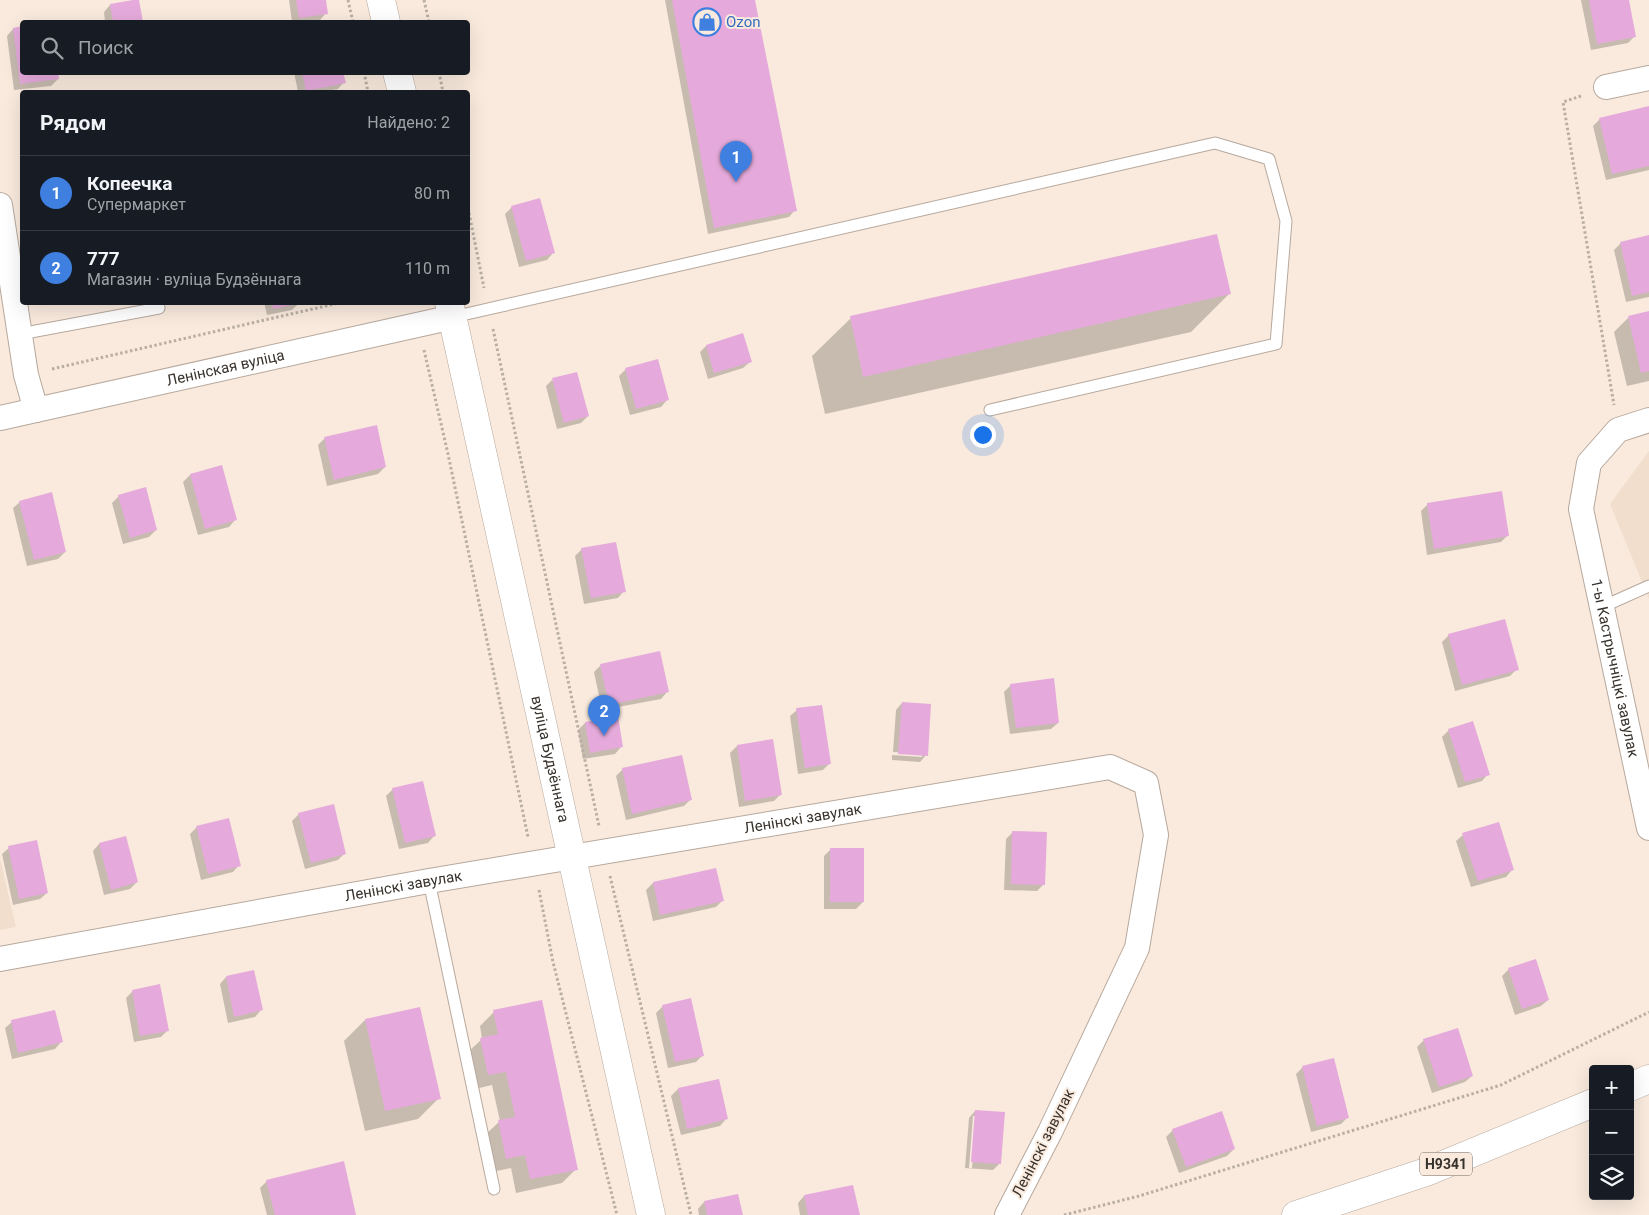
<!DOCTYPE html>
<html lang="ru">
<head>
<meta charset="utf-8">
<style>
	:root { --surface:#171b24; --page:#242831; --text:#f1f3f6; --muted:#9ea1a6; --line:#363941; --accent:#2563eb }
	body { margin:0; font-family:Roboto,sans-serif; background:var(--page); color:var(--text) }
	.controls { position:absolute; right:15px; bottom:15px; display:grid; overflow:hidden; border-radius:5px; box-shadow:0 5px 20px #0002 }
	.controls button { width:45px; height:45px; display:grid; place-items:center; padding:0; border:0; border-bottom:1px solid var(--line); background:var(--surface); color:var(--text); font:25px sans-serif }
	.you { position:absolute; left:982px; top:434px; width:18px; height:18px; margin:-12px; border:4px solid #fff; border-radius:50%; background:#1a73e8; box-shadow:0 0 0 8px #1a73e833 }
	.badge { display:grid; place-items:center; width:32px; height:32px; border-radius:50%; background:var(--accent); color:#fff; font-size:16px; font-weight:700 }
	.pin { position:absolute; translate:-50% -41px; filter:drop-shadow(0 1px 2px #0008) }
	.pin::after { content:''; position:absolute; top:26px; width:18px; height:15px; background:inherit; clip-path:polygon(0 0,100% 0,50% 100%) }
	.list { margin:0; padding:0; list-style:none }
	h2 { display:flex; justify-content:space-between; align-items:center; height:65px; margin:0; padding:0 20px; font-size:21px }
	h2 small { font-size:16px; font-weight:400; color:var(--muted) }
	.list li { display:grid; grid-template-columns:32px 1fr auto; gap:15px; align-items:center; box-sizing:border-box; height:75px; padding:0 20px; border-top:1px solid var(--line) }
	.list b { display:block; font-size:19px; white-space:nowrap }
	.list p { margin:0; font-size:16px; white-space:nowrap; color:var(--muted) }
	.list em { font-size:16px; font-style:normal; color:var(--muted) }
	.icon { flex:none; width:28px; height:28px; fill:none; stroke:currentColor; stroke-width:2; stroke-linecap:round; stroke-linejoin:round }
	.map { position:relative; flex:none; width:1649px; height:1215px; overflow:hidden }
	.search { position:absolute; background:var(--surface); box-shadow:0 5px 20px #0002; left:20px; top:20px; width:450px; height:55px; display:flex; align-items:center; gap:12px; box-sizing:border-box; padding:0 18px; border-radius:5px; color:var(--muted); font-size:19px }
	.panel { position:absolute; background:var(--surface); box-shadow:0 5px 20px #0002; left:20px; top:90px; width:450px; height:215px; border-radius:5px }
	.map>svg:first-child { display:block }
	.built { fill:#f2decc }
	.shadow { fill:#0003; fill-rule:evenodd }
	.building { fill:#e5aadb }
	.lines { fill:none; stroke-linecap:round; stroke-linejoin:round }
	.lane-casing { stroke:#b7a89d; stroke-width:13 }
	.street-casing { stroke:#b7a89d; stroke-width:26 }
	.secondary-casing { stroke:#b7a89d; stroke-width:29 }
	.primary-casing { stroke:#b7a89d; stroke-width:29 }
	.path { stroke:#baaea4; stroke-width:3; stroke-dasharray:2.5 2.5; stroke-linecap:butt }
	.lane { stroke:#fff; stroke-width:11 }
	.street { stroke:#fff; stroke-width:24 }
	.secondary { stroke:#fff; stroke-width:28 }
	.primary { stroke:#fff; stroke-width:28 }
	.labels { text-anchor:middle; dominant-baseline:central; stroke-width:4; stroke-linejoin:round; paint-order:stroke }
	.shield { fill:#f9eadd; stroke:#726962; stroke-width:1 }
	.shield-label { font-size:14px; font-weight:bold; fill:#38322d }
	.shop-label { font-size:15px; fill:#366cbe; stroke:#f9eadd; text-anchor:start }
	.street-label { font-size:15px; fill:#38322d; stroke:#f9eadd }
</style>
</head>
<body>
<div class="map">
<svg width="1649" height="1215" viewBox="0 0 1649 1215">
	<rect width="100%" height="100%" fill="#f9eadd"/>
	<g class="built">
		<polygon points="1649,451 1649,599 1610,504"/>
		<polygon points="0,858 16,927 0,930"/>
	</g>
	<g class="shadow">
		<polygon points="138,0 142,22 105,22 104,12 110,5"/>
		<polygon points="289,0 325,0 326,13 320,20 292,22"/>
		<polygon points="665,0 754,0 795,210 789,217 708,234"/>
		<polygon points="1581,0 1627,0 1634,37 1628,43 1591,50"/>
		<polygon points="22,28 22,72 58,79 51,86 14,90 7,36 13,29"/>
		<polygon points="294,72 342,72 344,82 338,89 322,92 298,92"/>
		<polygon points="1649,108 1649,170 1606,180 1593,126 1600,119"/>
		<polygon points="512,207 553,253 547,260 519,267 505,214"/>
		<polygon points="1649,237 1649,297 1626,302 1614,250 1621,243"/>
		<polygon points="1229,294 1191,332 825,414 812,356 851,318"/>
		<polygon points="264,302 299,302 299,303 292,310 267,315"/>
		<polygon points="1649,313 1649,381 1627,386 1614,332 1628,318"/>
		<polygon points="706,346 750,362 743,368 708,379 700,352"/>
		<polygon points="626,369 667,400 661,407 630,415 619,376"/>
		<polygon points="552,380 588,416 581,423 557,429 546,386"/>
		<polygon points="325,438 385,467 378,474 327,486 318,445"/>
		<polygon points="221,466 235,520 229,527 198,535 183,482 190,475"/>
		<polygon points="119,496 156,530 149,537 123,544 112,503"/>
		<polygon points="20,502 65,552 58,559 27,566 13,508"/>
		<polygon points="1428,504 1508,535 1501,542 1427,555 1421,511"/>
		<polygon points="582,549 624,591 618,598 584,604 575,556"/>
		<polygon points="1449,635 1517,669 1510,676 1455,691 1442,642"/>
		<polygon points="601,665 667,692 661,699 602,710 594,672"/>
		<polygon points="1011,685 1058,723 1051,729 1010,734 1004,692"/>
		<polygon points="902,703 926,755 920,762 892,760 892,755 922,757 922,754 893,752 896,710"/>
		<polygon points="797,710 830,763 823,770 798,774 790,716"/>
		<polygon points="585,723 621,747 615,754 583,759 578,730"/>
		<polygon points="1449,730 1488,774 1482,781 1458,788 1442,737"/>
		<polygon points="772,741 780,795 774,801 739,807 730,753 737,746"/>
		<polygon points="623,769 691,799 684,806 626,820 616,776"/>
		<polygon points="393,789 434,836 428,843 399,849 386,796"/>
		<polygon points="299,814 345,853 338,860 305,869 292,821"/>
		<polygon points="197,827 239,865 233,872 201,880 190,834"/>
		<polygon points="1013,832 1044,884 1037,891 1004,890 1006,839"/>
		<polygon points="1463,835 1512,870 1506,877 1471,887 1456,841"/>
		<polygon points="125,837 137,882 130,889 104,895 93,851 99,844"/>
		<polygon points="9,848 47,893 40,899 13,905 2,854"/>
		<polygon points="830,850 863,902 856,909 824,909 824,856"/>
		<polygon points="653,883 722,901 716,907 653,921 646,890"/>
		<polygon points="1509,969 1548,1000 1541,1006 1515,1015 1502,976"/>
		<polygon points="226,977 261,1010 255,1017 228,1023 220,984"/>
		<polygon points="133,991 168,1030 161,1037 134,1042 126,998"/>
		<polygon points="663,1006 703,1055 696,1062 668,1068 656,1013"/>
		<polygon points="494,1012 576,1169 562,1183 516,1193 511,1168 492,1172 485,1135 500,1121 492,1085 475,1089 467,1053 482,1039 480,1026"/>
		<polygon points="365,1020 439,1098 418,1119 365,1131 344,1041"/>
		<polygon points="12,1022 61,1042 55,1049 12,1059 5,1028"/>
		<polygon points="1424,1040 1472,1076 1465,1082 1432,1093 1417,1047"/>
		<polygon points="1303,1067 1347,1118 1341,1124 1311,1132 1296,1074"/>
		<polygon points="718,1080 726,1119 720,1126 681,1135 671,1096 678,1089"/>
		<path d="M975 1111 1000 1163 993 1170 965 1168 969 1118ZM973 1116H976L972 1168H969Z"/>
		<polygon points="1173,1130 1234,1149 1227,1156 1179,1173 1166,1137"/>
		<polygon points="267,1181 354,1215 267,1215 260,1188"/>
		<polygon points="804,1196 858,1215 800,1215 798,1203"/>
		<polygon points="704,1202 741,1215 699,1215 698,1209"/>
	</g>
	<g class="building">
		<polygon points="133,0 139,0 143,22 113,22 110,4"/>
		<polygon points="296,0 326,0 328,14 299,18"/>
		<polygon points="672,0 755,0 797,211 714,228"/>
		<polygon points="1589,0 1629,0 1636,37 1597,44"/>
		<polygon points="22,26 22,72 58,72 59,79 20,84 13,28"/>
		<polygon points="302,72 343,72 346,83 306,91"/>
		<polygon points="1649,106 1649,166 1612,174 1599,118"/>
		<polygon points="540,198 555,253 526,261 511,206"/>
		<polygon points="1217,234 1231,294 863,377 850,316"/>
		<polygon points="1649,235 1649,292 1632,296 1620,242"/>
		<polygon points="272,302 300,302 301,303 273,309"/>
		<polygon points="1649,311 1649,371 1641,373 1628,316"/>
		<polygon points="743,333 752,362 714,373 706,345"/>
		<polygon points="658,359 669,400 636,409 625,368"/>
		<polygon points="577,372 589,416 564,423 552,378"/>
		<polygon points="377,425 386,467 334,480 324,437"/>
		<polygon points="222,465 237,520 205,529 190,474"/>
		<polygon points="146,487 157,530 130,538 118,495"/>
		<polygon points="1502,491 1509,536 1434,549 1427,503"/>
		<polygon points="52,492 66,552 34,560 19,501"/>
		<polygon points="616,542 626,592 591,598 581,548"/>
		<polygon points="1505,619 1519,670 1462,685 1448,634"/>
		<polygon points="660,651 669,692 609,705 600,664"/>
		<polygon points="1054,678 1059,723 1016,728 1010,684"/>
		<polygon points="902,702 931,704 928,756 898,754"/>
		<polygon points="822,705 831,764 805,768 796,708"/>
		<polygon points="618,716 623,747 590,753 585,722"/>
		<polygon points="1473,721 1490,775 1465,782 1448,729"/>
		<polygon points="773,739 782,795 745,801 737,745"/>
		<polygon points="682,755 692,800 632,814 622,768"/>
		<polygon points="423,781 436,836 405,843 392,788"/>
		<polygon points="334,804 346,854 311,863 298,813"/>
		<polygon points="229,818 241,866 208,874 196,826"/>
		<polygon points="1499,822 1514,870 1478,881 1462,833"/>
		<polygon points="1012,831 1047,832 1045,885 1011,884"/>
		<polygon points="126,836 138,882 111,890 99,843"/>
		<polygon points="37,840 48,893 19,899 8,846"/>
		<rect x="830" y="848" width="34" height="54"/>
		<polygon points="716,868 724,901 660,915 653,882"/>
		<polygon points="1536,959 1549,1000 1522,1009 1508,968"/>
		<polygon points="254,970 263,1010 234,1017 226,976"/>
		<polygon points="160,984 169,1031 140,1036 132,990"/>
		<polygon points="691,998 704,1056 675,1062 662,1005"/>
		<polygon points="542,1000 578,1170 530,1179 525,1155 506,1159 498,1120 515,1117 506,1072 488,1075 480,1038 498,1034 493,1010"/>
		<polygon points="420,1007 441,1099 385,1111 365,1019"/>
		<polygon points="55,1010 63,1042 18,1053 11,1020"/>
		<polygon points="1458,1028 1473,1076 1439,1087 1423,1039"/>
		<polygon points="1334,1058 1349,1118 1317,1126 1302,1066"/>
		<polygon points="719,1079 728,1119 687,1129 678,1088"/>
		<polygon points="975,1110 1005,1112 1001,1164 971,1162"/>
		<polygon points="1222,1111 1235,1149 1186,1167 1172,1129"/>
		<polygon points="344,1161 356,1215 275,1215 266,1180"/>
		<polygon points="853,1185 860,1215 808,1215 804,1195"/>
		<polygon points="738,1194 743,1215 707,1215 704,1201"/>
	</g>
	<g class="lines">
		<g class="lane-casing">
			<g id="lane">
				<polyline points="453,317 1215,143 1269,159 1286,221 1276,344 990,410"/>
				<polyline points="20,334 159,308 158,302"/>
				<polyline points="1602,607 1649,586"/>
				<polyline points="429,881 494,1189"/>
			</g>
		</g>
		<g class="street-casing">
			<g id="street">
				<polyline points="1606,87 1649,78"/>
				<polyline points="0,205 26,375 36,410"/>
				<path id="s1" d="M0 418 453 317"/>
				<path id="s2" d="M1649 420 1618 430 1589 463 1581 509 1649 828"/>
				<path id="s3" d="M0 959 429 881 1110 767 1146 783 1156 835 1137 948 1050 1132 1007 1215"/>
			</g>
		</g>
		<g class="secondary-casing">
			<g id="secondary">
				<polyline points="381,0 386,22"/>
				<polyline points="397,72 402,92"/>
				<path id="s4" d="M449 302 651 1215"/>
			</g>
		</g>
		<g class="primary-casing">
			<g id="primary">
				<polyline points="1630,1087 1649,1079"/>
				<polyline points="1296,1215 1426,1172 1593,1103"/>
			</g>
		</g>
		<g class="path">
			<polyline points="348,0 353,22"/>
			<polyline points="424,0 429,22"/>
			<polyline points="364,72 368,92"/>
			<polyline points="439,72 443,92"/>
			<polyline points="1581,96 1563,102 1614,405"/>
			<polyline points="468,208 484,288"/>
			<polyline points="493,329 599,826"/>
			<polyline points="424,350 448,454 528,837"/>
			<polyline points="52,369 343,302"/>
			<polyline points="610,876 691,1215"/>
			<polyline points="539,890 553,962 617,1215"/>
			<polyline points="1064,1215 1139,1196 1501,1085 1649,1012"/>
		</g>
		<use href="#lane" class="lane"/>
		<use href="#street" class="street"/>
		<use href="#secondary" class="secondary"/>
		<use href="#primary" class="primary"/>
	</g>
	<defs>
		<g id="shop-ring" transform="scale(1.4375)"><circle r="9.5" fill="#f9eadd" stroke="#3f7fe0" stroke-width="1.5"/><path d="M-5-2.5h2.3a2.7 3.5 0 0 1 5.4 0H5L5.5 6h-11ZM-1.5-2.5h3a1.5 2.3 0 0 0-3 0Z" fill="#3f7fe0"/></g>
	</defs>
	<g fill-rule="evenodd">
		<use href="#shop-ring" x="707" y="22"/>
	</g>
	<g class="labels">
		<rect class="shield" x="1420" y="1152.5" width="52" height="23" rx="4"/>
		<g class="shield-label">
			<text x="1446" y="1164">Н9341</text>
		</g>
		<g class="shop-label">
			<text x="726" y="22">Ozon</text>
		</g>
		<g class="street-label">
			<text stroke="none"><textPath href="#s1" startOffset="231">Ленінская вуліца</textPath></text>
			<text stroke="none"><textPath href="#s2" startOffset="286">1-ы Кастрычніцкі завулак</textPath></text>
			<text stroke="none"><textPath href="#s4" startOffset="468">вуліца Будзённага</textPath></text>
			<text stroke="none"><textPath href="#s3" startOffset="815">Ленінскі завулак</textPath></text>
			<text stroke="none"><textPath href="#s3" startOffset="410">Ленінскі завулак</textPath></text>
			<text transform="translate(1043 1143) rotate(-63)">Ленінскі завулак</text>
		</g>
	</g>
</svg>
<div class="controls">
<button>+</button>
<button>−</button>
<button><svg class="icon" aria-label="layers" viewBox="0 0 24 24"><path d="M12 4l9 5-9 5-9-5zM3 14l9 5 9-5"/></svg></button>
</div>
<div class="you"></div>
<div class="pin badge" style="left:736px;top:182px;background:#3f7fe0">1</div>
<div class="pin badge" style="left:604px;top:736px;background:#3f7fe0">2</div>
<div class="search"><svg class="icon" aria-label="search" viewBox="0 0 24 24"><circle cx="10" cy="10" r="6"/><path d="M15 15l6 6"/></svg>Поиск</div>
<section class="panel">
<h2>Рядом<small>Найдено: 2</small></h2>
<ul class="list">
<li><span class="badge" style="background:#3f7fe0">1</span><div><b>Копеечка</b><p>Супермаркет</p></div><em>80 m</em></li>
<li><span class="badge" style="background:#3f7fe0">2</span><div><b>777</b><p>Магазин · вуліца Будзённага</p></div><em>110 m</em></li>
</ul>
</section>
</div>
</body>
</html>
